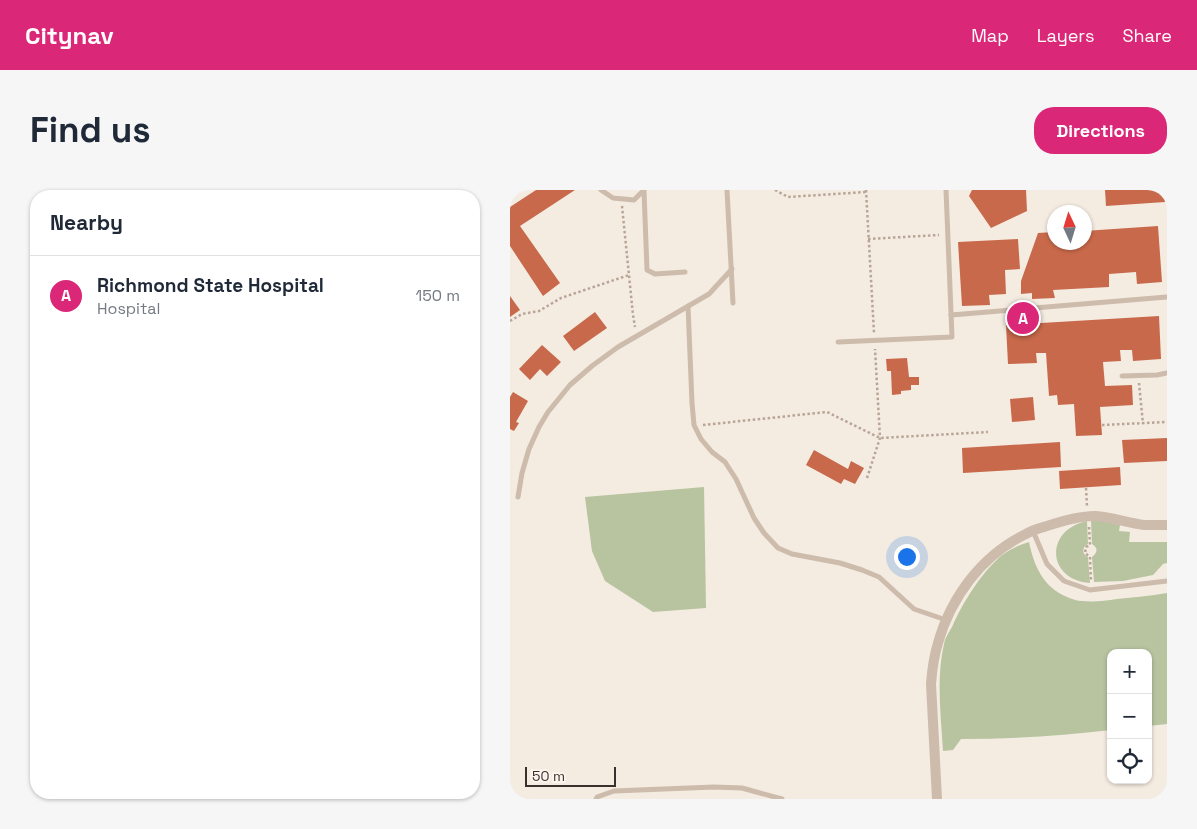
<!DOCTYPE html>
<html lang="en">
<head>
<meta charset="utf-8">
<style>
	:root { --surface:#fff; --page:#f6f6f7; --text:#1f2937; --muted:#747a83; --line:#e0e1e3; --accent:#db2777 }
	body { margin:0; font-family:"Space Grotesk",sans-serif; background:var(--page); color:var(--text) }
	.controls { position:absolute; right:15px; bottom:15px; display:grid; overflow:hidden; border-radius:10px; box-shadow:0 1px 4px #0004 }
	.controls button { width:45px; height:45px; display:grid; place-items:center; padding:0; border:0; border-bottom:1px solid var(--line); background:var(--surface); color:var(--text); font:25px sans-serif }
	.compass { position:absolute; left:537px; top:15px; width:45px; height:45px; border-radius:50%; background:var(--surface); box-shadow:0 1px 4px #0004; rotate:356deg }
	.scale { position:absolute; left:15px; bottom:12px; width:91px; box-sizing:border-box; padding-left:5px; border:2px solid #3b302b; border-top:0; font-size:14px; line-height:18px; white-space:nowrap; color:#3b302b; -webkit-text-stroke:4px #fbf5ee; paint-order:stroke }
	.you { position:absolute; left:396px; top:366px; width:18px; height:18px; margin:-12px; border:4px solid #fff; border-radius:50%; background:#1a73e8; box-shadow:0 0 0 8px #1a73e833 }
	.badge { display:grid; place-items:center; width:32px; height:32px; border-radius:50%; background:var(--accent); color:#fff; font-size:16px; font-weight:700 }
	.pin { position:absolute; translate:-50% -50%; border:2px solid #fff; box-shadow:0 1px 5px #0006 }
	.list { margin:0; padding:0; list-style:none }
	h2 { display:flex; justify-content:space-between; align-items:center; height:65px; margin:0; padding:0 20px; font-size:21px }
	h2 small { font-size:16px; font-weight:400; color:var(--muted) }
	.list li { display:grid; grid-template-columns:32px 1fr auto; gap:15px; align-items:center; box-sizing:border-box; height:80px; padding:0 20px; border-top:1px solid var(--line) }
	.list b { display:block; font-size:19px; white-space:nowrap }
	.list p { margin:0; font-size:16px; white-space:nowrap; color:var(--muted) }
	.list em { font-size:16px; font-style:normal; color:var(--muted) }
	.icon { flex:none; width:28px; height:28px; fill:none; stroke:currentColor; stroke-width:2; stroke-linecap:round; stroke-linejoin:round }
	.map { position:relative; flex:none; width:657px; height:609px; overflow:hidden; border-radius:20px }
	header { display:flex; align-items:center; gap:30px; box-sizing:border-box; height:70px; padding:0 25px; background:var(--accent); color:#fff }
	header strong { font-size:24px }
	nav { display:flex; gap:28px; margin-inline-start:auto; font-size:18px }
	.intro { display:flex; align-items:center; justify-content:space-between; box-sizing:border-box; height:120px; padding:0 30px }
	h1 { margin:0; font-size:35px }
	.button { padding:12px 22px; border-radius:20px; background:var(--accent); color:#fff; font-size:18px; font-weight:700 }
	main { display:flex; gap:30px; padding:0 30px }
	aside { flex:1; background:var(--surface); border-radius:20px; box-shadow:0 1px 4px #0004 }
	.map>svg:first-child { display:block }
	.green { fill:#b8c4a0 }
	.building { fill:#c8694b }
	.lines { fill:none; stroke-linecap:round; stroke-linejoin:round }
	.path { stroke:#b9a596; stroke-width:2.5; stroke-dasharray:2.5 2.5; stroke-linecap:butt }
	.service { stroke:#cdbbac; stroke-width:5 }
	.minor { stroke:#cdbbac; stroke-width:10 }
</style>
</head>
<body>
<header>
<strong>Citynav</strong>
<nav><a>Map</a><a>Layers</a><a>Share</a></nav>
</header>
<div class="intro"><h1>Find us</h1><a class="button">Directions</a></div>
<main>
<aside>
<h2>Nearby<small></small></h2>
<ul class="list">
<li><span class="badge">A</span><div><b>Richmond State Hospital</b><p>Hospital</p></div><em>150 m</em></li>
</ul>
</aside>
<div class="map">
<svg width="657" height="609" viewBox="0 0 657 609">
	<rect width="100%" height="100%" fill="#f4ebe1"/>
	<g class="green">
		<polygon points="194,297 196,418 143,422 95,391 82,361 75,307"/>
		<path d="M587 330 610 335 609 341 620 342 619 352H657V373L653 374 643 385 613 391 584 392 582 367C588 362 588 358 582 354L581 331Z"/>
		<path d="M577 331 578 354 575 356C572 360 573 365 578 367L580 393C537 390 534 340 577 331Z"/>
		<path d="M519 352C524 376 533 397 557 407 562 409 567 411 572 411 584 412 595 411 607 409 624 407 640 406 657 403V534L638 536V463H601V540C551 546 501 549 451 549L443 560 433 561C431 526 426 489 434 454 435 448 439 442 442 437 453 412 471 383 492 365 500 359 509 355 519 352Z"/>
	</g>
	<g class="building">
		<polygon points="26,0 65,0 10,36 50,93 33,106 0,56 0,17"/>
		<polygon points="462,0 516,0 517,21 481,38 459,6"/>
		<polygon points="595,0 655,0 655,12 596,16"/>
		<polygon points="648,36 652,92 627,94 626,82 599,84 599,97 543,100 545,108 522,109 522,103 511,104 511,91 528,43 544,42 544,52 574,52 574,41"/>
		<polygon points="508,49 510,79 495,80 496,104 479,105 480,115 452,116 448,52"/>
		<polygon points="0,106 10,120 0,127"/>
		<polygon points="85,122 97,138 64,161 53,146"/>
		<polygon points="649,126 651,169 623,171 622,160 610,160 611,171 593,172 595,196 622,195 623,215 590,217 592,245 566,246 564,214 548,215 547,205 539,206 536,163 526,163 527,173 498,174 496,135"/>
		<polygon points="32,155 51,172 37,186 30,179 20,190 9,179"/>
		<polygon points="397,168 399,187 409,187 409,195 401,195 401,200 391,201 391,204 382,205 381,181 377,181 376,169"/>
		<polygon points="3,202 18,211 6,232 9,233 4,241 0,239 0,207"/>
		<polygon points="523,207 525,230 502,232 500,209"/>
		<polygon points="657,248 657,271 614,273 612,250"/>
		<polygon points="550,252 551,277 453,283 452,258"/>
		<polygon points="304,260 338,279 341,271 354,278 345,294 334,289 331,294 296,275"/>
		<polygon points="610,277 611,295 550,299 549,281"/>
	</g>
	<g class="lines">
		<g class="path">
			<polyline points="265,0 278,7 356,2"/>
			<polyline points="356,0 364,143"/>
			<polyline points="112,16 123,125 125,137"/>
			<polyline points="358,49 429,45"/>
			<polyline points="0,131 12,124 29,121 51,108 119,85"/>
			<polyline points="629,193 633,234"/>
			<polyline points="193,235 317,222 370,248 478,242"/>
			<polyline points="592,235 657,232"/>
			<polyline points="357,288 370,248 365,159"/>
			<polyline points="576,298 577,316"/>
			<polyline points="579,337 580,355 576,357 575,363 580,367 581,392"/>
		</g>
		<g class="service">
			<polyline points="91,0 103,8 124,10 134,0"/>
			<polyline points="217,0 223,113"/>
			<polyline points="134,1 137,80 145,84 175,82"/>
			<polyline points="178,116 182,213 184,235 191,249 202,262 215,272 226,289 244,328 254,343 268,358 282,364 330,373 352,380 369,387 404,419 436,430"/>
			<polyline points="441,125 657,107"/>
			<polyline points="328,152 442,147 436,0"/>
			<polyline points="612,186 647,185 657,183"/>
			<polyline points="8,307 12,283 19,259 29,237 38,222 60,195 82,176 108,157 199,104 222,79"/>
			<polyline points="523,341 537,374 554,391 580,400 657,391"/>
			<polyline points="86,609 87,607 104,601 204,597 232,598 272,609"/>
		</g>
		<path class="minor" d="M427 609 421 494C422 481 424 466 428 453 441 407 472 365 516 344 522 340 530 338 537 336 552 331 569 326 585 326 602 327 618 333 634 335 642 335 649 335 657 335"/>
	</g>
</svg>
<div class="controls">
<button>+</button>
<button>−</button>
<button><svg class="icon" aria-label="locate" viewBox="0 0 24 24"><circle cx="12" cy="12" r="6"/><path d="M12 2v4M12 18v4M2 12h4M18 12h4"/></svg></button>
</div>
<svg class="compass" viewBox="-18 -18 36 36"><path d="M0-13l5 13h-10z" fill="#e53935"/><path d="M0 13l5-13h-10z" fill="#747a83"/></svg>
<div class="scale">50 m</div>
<div class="you"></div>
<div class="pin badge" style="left:513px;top:128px">A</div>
</div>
</main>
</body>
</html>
